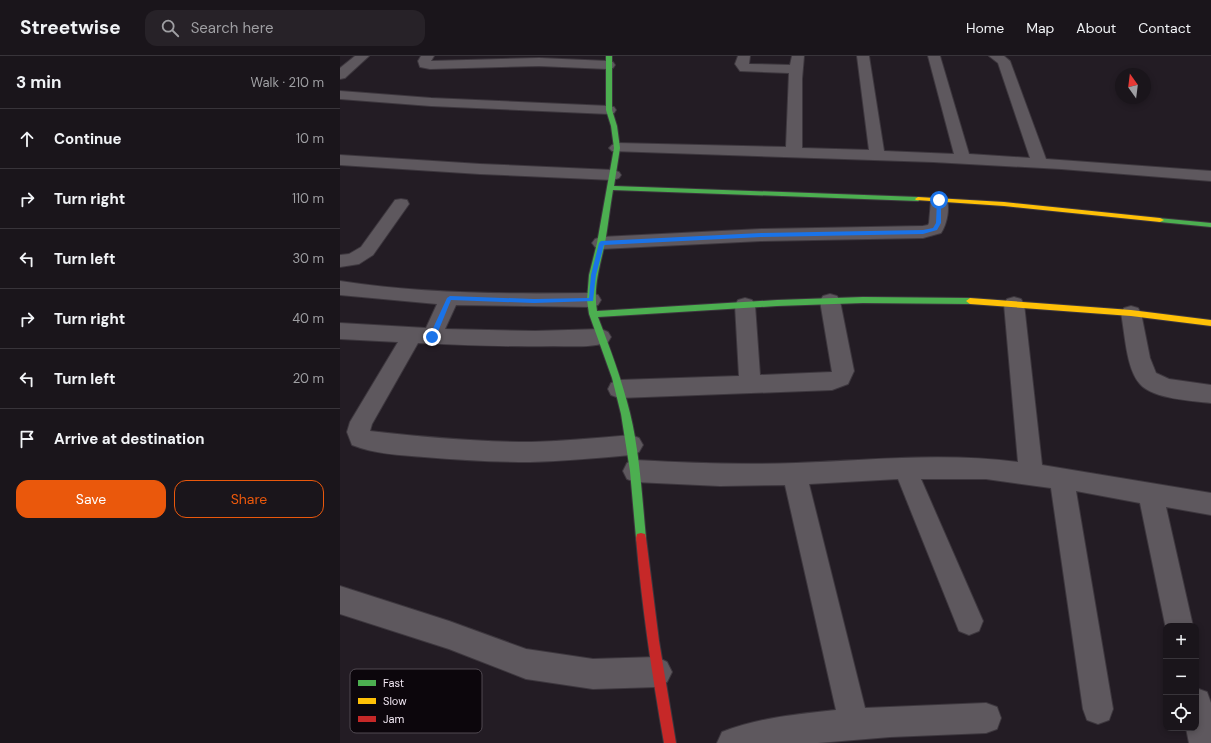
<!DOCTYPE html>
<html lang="en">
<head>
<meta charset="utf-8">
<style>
	:root { --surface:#1a151b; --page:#272228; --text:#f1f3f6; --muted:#9f9fa3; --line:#38343a; --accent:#ea580c }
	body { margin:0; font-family:"DM Sans",sans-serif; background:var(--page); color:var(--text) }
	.controls { position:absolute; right:12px; bottom:12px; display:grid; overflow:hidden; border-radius:8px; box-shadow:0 2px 6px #0003 }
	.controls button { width:36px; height:36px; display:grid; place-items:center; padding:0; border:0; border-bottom:1px solid var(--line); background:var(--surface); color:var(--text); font:20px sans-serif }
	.compass { position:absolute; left:775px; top:12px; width:36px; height:36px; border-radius:50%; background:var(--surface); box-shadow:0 2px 6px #0003; rotate:346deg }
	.stop { position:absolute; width:12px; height:12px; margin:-9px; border:3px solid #1a73e8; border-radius:50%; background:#fff }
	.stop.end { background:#1a73e8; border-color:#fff; box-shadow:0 1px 4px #0008 }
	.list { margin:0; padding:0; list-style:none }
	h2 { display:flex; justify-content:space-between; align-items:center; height:52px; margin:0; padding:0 16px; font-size:17px }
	h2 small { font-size:13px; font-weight:400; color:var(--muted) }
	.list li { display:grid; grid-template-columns:26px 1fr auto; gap:12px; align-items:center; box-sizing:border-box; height:60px; padding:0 16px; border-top:1px solid var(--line) }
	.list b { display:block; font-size:15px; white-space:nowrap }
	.list em { font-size:13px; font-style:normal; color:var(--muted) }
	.actions { display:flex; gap:8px; padding:12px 16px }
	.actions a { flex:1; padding:9px 0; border:1px solid var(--accent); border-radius:12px; text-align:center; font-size:14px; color:var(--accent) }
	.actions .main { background:var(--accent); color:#fff }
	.icon { flex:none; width:22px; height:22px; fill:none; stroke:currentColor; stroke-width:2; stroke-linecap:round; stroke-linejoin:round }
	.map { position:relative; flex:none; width:871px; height:687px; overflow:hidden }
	header { display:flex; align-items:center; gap:24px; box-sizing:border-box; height:56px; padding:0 20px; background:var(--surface); border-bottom:1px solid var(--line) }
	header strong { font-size:19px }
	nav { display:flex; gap:22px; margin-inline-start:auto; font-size:14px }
	.search { width:280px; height:36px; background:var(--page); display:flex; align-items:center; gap:10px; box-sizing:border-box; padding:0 14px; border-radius:12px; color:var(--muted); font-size:15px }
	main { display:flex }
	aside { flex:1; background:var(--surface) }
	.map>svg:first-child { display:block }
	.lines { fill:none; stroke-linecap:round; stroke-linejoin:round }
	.street-casing { stroke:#3d373e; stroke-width:2 }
	.fast-casing { stroke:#3d373e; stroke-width:2 }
	.slow-casing { stroke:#3d373e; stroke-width:2 }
	.jam-casing { stroke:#3d373e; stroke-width:2 }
	.street { fill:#5e585e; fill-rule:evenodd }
	.fast { fill:#4caf50; fill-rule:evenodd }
	.slow { fill:#ffc107; fill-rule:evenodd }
	.jam { fill:#c62828; fill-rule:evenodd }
	.route { fill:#1a73e8 }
	.key { fill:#0c060c; stroke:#504951; stroke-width:1 }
	.key-label { font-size:11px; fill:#f0e6f1 }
</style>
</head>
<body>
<header>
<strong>Streetwise</strong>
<div class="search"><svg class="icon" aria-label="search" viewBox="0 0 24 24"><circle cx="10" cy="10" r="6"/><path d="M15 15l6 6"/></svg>Search here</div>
<nav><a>Home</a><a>Map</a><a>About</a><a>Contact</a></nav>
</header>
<main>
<aside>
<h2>3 min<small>Walk · 210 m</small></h2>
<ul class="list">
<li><svg class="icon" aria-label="ahead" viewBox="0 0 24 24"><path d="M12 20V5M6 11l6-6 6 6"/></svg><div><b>Continue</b></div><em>10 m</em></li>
<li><svg class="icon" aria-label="right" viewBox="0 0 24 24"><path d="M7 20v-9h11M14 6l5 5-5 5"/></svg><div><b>Turn right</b></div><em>110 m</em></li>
<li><svg class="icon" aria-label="left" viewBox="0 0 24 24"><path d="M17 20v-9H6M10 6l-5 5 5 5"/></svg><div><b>Turn left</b></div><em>30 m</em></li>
<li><svg class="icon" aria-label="right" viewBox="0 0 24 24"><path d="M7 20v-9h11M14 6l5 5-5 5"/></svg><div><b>Turn right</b></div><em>40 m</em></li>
<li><svg class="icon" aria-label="left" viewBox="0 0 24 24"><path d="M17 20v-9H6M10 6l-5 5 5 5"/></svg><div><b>Turn left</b></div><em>20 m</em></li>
<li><svg class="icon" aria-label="arrive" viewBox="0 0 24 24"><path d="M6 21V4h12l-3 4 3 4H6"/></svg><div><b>Arrive at destination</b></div></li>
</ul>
<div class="actions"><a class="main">Save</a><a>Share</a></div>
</aside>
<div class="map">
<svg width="871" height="687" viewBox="0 0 871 687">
	<rect width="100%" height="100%" fill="#231c24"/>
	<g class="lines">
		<g class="street-casing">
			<g id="street">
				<polygon points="15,0 29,0 5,22 0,23 0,12"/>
				<polygon points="81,0 94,0 91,5 199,2 268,5 273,6 275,9 273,12 268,13 199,10 90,13 80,11 78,5"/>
				<polygon points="398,0 410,0 409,8 450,9 452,0 464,0 462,23 462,92 529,94 517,0 529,0 544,95 614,98 588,0 600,0 629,98 690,102 658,7 649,0 664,0 670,5 706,103 871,115 871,125 721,113 593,106 272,95 269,92 272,89 277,87 446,91 449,17 400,15 395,8"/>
				<polygon points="0,35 91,42 269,50 274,51 276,54 274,57 269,58 91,50 0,43"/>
				<polygon points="0,99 140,108 273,114 279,116 281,119 279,122 273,124 140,118 0,109"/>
				<path d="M599 139 605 140C611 150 607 168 601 177L583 182 421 185 261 193 255 191 252 187 255 183 261 181 421 173 583 170 588 169 589 167 591 144 593 140Z"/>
				<polygon points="61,143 67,144 69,148 33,199 19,208 0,211 0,199 9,198 21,191 55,144"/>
				<path d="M0 225C83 238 168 238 251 237L258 239 261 244 258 249 251 251 116 249 105 273 195 275 261 273 268 276 271 281 268 286C251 292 231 290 213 290 168 291 123 289 78 287L32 368 30 375C83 381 137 386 191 386 224 385 258 382 291 379L299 382 303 389 299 396 291 399C258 402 224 405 190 406 155 406 119 404 84 401 59 399 35 398 12 389L7 376 10 366 58 286 0 283V267L86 272 97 248 0 239Z"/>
				<polygon points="490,238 497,240 500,245 514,315 508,328 492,334 279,342 271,339 268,333 271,327 279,324 399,320 395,249 398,244 405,242 412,244 415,249 420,319 492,316 480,245 483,240"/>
				<path d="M674 241 681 243 684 248 702 409 871 437V459L826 451 853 570H826V573L800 447 736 435 773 653 769 664 758 668 747 664 743 653 711 432 646 423H581L643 565 639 575 629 579 619 575 558 423 469 428 525 652 646 647 657 651 661 662 657 673 646 677 550 681 478 687H377L382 676C417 662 458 658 496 654L445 429 380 430 295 426 287 423 283 415 287 407 295 404C349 407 402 409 456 407 530 404 604 396 678 406L664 248 667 243Z"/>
				<path d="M791 250 798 252 801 257 810 302 816 317 829 323 871 329V347C853 345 813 343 800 328 786 313 785 277 781 257L784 252Z"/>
				<polygon points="0,530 109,565 186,593 253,603 317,601 327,606 332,616 327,626 317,631 253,633 186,623 109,593 0,558"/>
				<polygon points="856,632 867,636 871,647 871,687 849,687 846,672 856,672"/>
			</g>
		</g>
		<g class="fast-casing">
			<g id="fast">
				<path d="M266 0H272V54L277 70 280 92 274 130 578 141 581 143 578 145 273 134C270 152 268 169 265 187 260 210 253 231 257 255L437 244 523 241 630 242 634 245 630 248 523 247 437 250 258 261C270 292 282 324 290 357 300 398 302 441 306 482L305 486 301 487 297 486 296 482 290 415 281 358 272 322 249 258 247 244 249 219 257 187 274 92 271 70 266 54Z"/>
				<polygon points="818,162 871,167 871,171 820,166 816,164"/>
			</g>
		</g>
		<g class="slow-casing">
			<g id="slow">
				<polygon points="578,141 664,146 820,162 824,164 820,166 664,150 576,144 575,143"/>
				<polygon points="630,242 791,254 871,264 871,270 791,260 630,248 626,245"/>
			</g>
		</g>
		<g class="jam-casing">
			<path id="jam" d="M301 477 305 478 306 482 319 585 336 687H324C312 619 302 551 296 482L297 478Z"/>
		</g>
		<use href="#street" class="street"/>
		<use href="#fast" class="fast"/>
		<use href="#slow" class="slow"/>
		<use href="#jam" class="jam"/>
	</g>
	<polygon class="route" points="599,143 601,144 601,167 597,174 583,178 421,181 264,189 256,219 253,245 194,247 111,244 95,283 92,283 89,281 107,242 110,240 194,243 249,242 251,219 259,187 261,185 421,177 583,174 593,172 596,167 597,144"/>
	<rect x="10" y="613" width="132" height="64" rx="6" class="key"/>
	<rect x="18" y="624" width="18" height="6" fill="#4caf50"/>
	<rect x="18" y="642" width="18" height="6" fill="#ffc107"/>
	<rect x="18" y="660" width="18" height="6" fill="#c62828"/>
	<g class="key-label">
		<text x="43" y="631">Fast</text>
		<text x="43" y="649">Slow</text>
		<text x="43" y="667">Jam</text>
	</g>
</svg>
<div class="controls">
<button>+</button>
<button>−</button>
<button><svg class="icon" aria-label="locate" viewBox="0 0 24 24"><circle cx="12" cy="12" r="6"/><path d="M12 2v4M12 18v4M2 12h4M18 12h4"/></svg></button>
</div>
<svg class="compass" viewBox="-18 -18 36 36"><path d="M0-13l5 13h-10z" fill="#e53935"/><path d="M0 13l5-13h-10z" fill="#9f9fa3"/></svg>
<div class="stop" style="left:599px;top:144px"></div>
<div class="stop end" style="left:92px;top:281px"></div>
</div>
</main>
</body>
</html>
